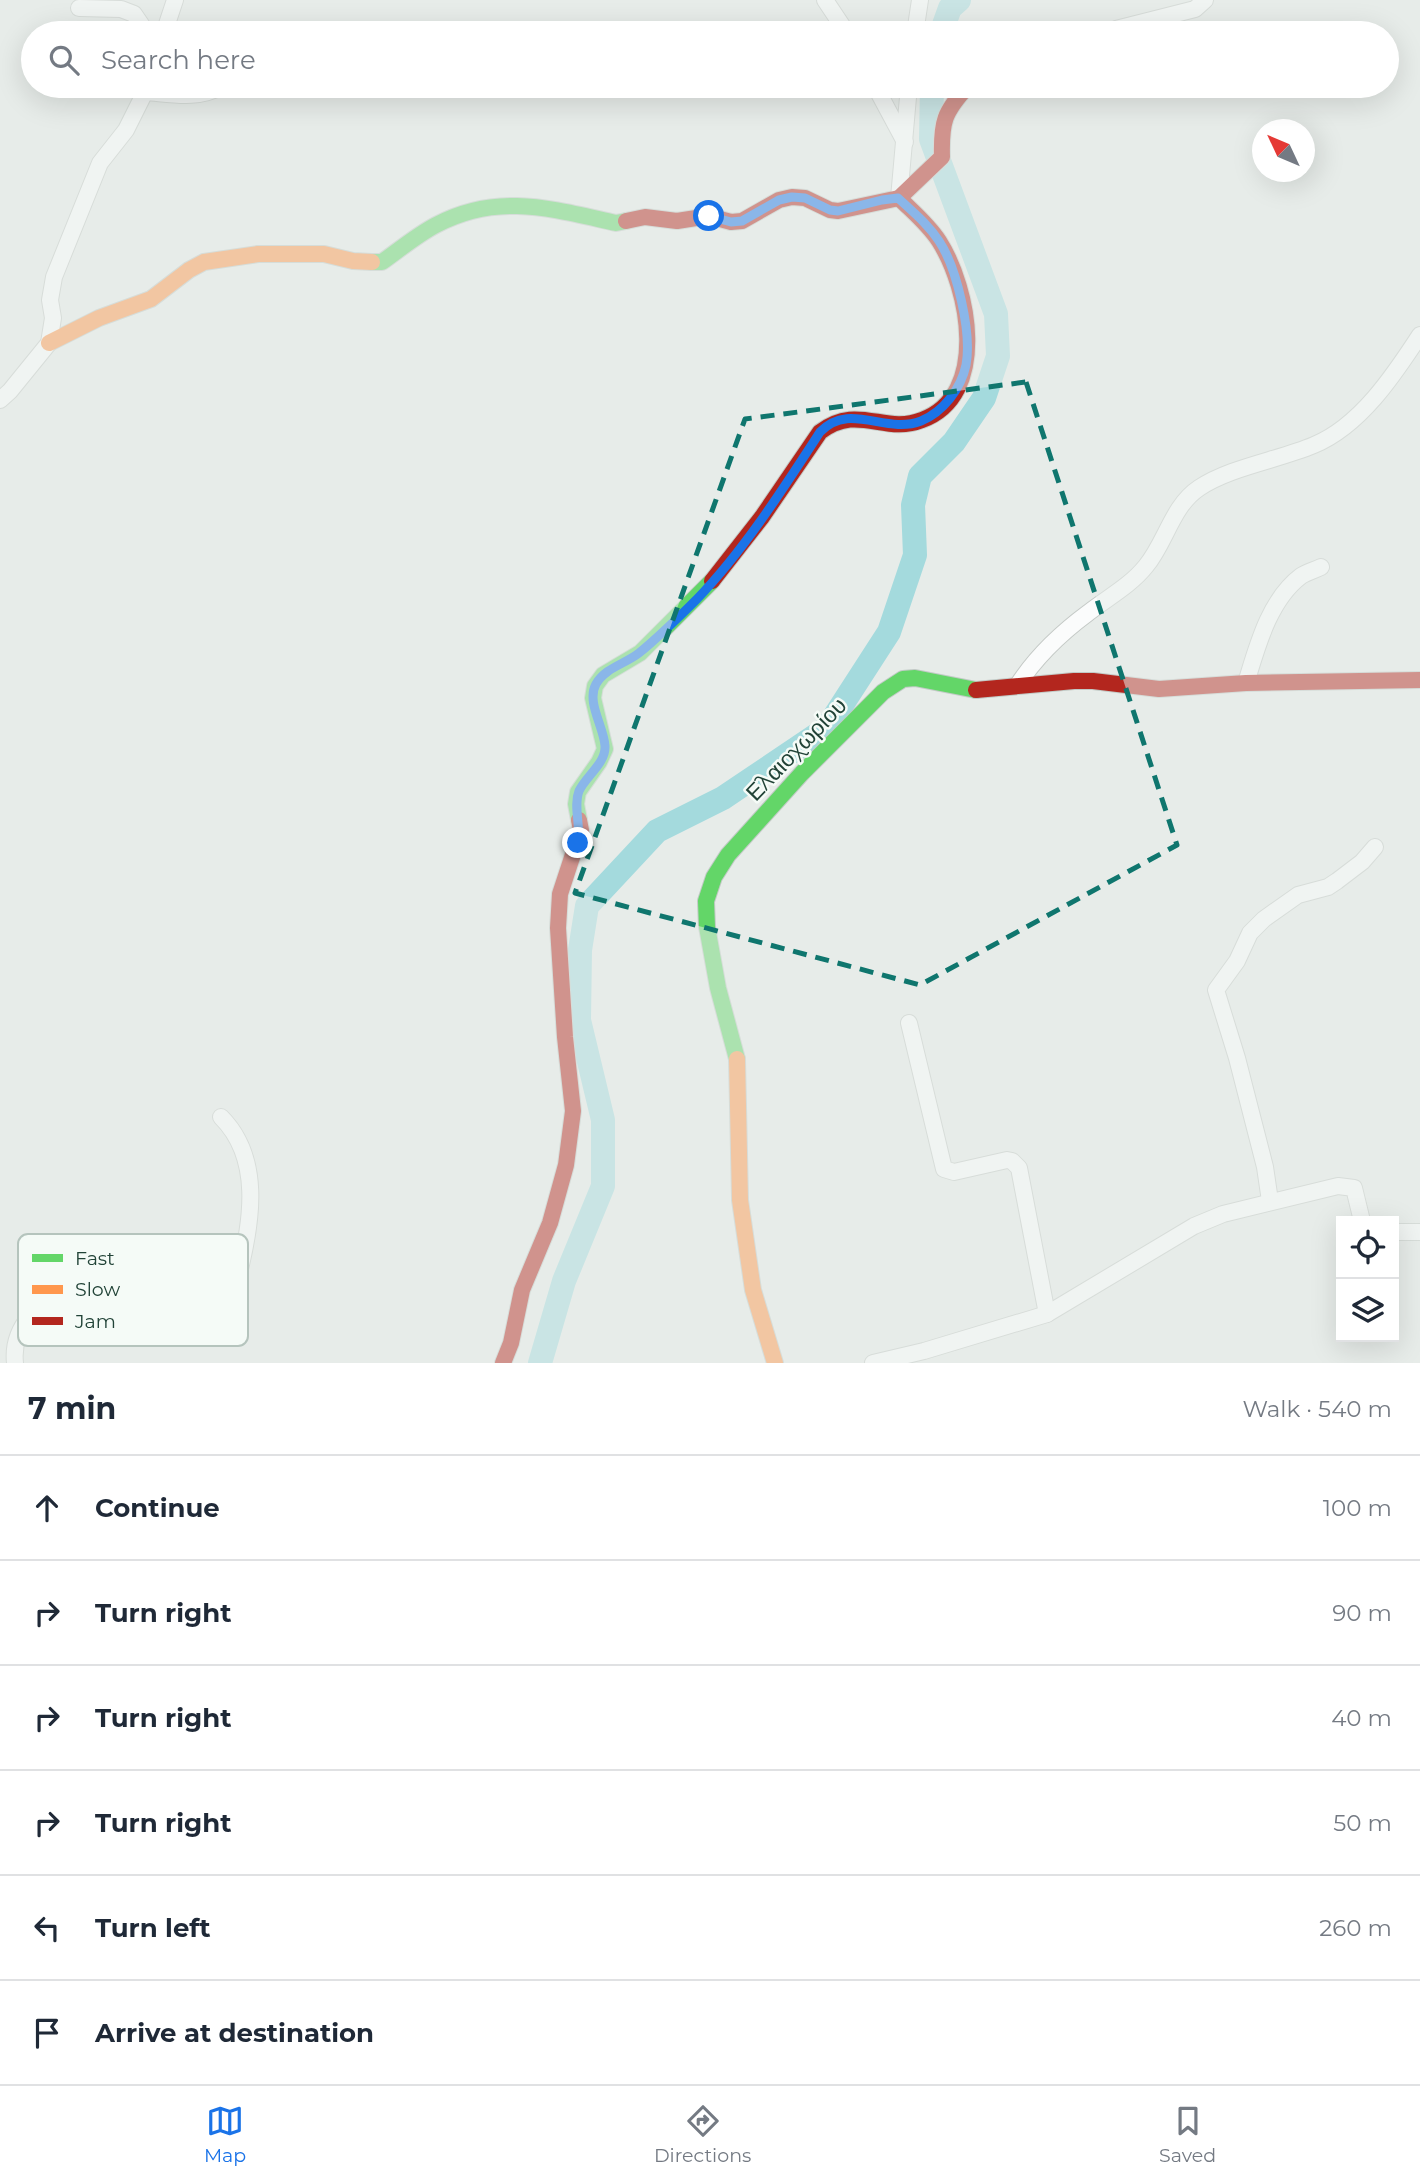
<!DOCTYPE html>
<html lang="en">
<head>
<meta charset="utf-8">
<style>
	:root { --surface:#fff; --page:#f2f2f3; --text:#1f2937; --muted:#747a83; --line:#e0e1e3; --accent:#1a73e8 }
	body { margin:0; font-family:Montserrat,sans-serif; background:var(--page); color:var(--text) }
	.controls { position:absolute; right:21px; bottom:21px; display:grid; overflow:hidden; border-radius:0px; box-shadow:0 7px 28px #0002 }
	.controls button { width:63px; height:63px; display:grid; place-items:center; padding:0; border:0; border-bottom:2px solid var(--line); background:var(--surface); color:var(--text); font:35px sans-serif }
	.compass { position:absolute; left:1252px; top:119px; width:63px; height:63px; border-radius:50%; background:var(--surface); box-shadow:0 7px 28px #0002; rotate:314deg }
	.stop { position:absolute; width:21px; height:21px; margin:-16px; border:5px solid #1a73e8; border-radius:50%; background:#fff }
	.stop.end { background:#1a73e8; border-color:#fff; box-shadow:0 2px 7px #0008 }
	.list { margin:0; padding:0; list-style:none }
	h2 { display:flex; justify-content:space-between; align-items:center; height:91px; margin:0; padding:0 28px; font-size:30px }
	h2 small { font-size:23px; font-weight:400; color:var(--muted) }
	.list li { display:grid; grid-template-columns:46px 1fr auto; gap:21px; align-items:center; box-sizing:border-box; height:105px; padding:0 28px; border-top:2px solid var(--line) }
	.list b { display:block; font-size:26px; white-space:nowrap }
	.list em { font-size:23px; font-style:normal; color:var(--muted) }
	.icon { flex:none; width:38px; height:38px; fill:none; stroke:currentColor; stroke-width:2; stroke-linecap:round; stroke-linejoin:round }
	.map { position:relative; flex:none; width:1420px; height:1363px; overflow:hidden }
	.search { position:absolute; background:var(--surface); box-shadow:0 7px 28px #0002; left:21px; right:21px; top:21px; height:77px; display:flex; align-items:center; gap:18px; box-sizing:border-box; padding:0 24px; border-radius:38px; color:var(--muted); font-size:26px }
	.sheet { height:721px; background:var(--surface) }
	nav { display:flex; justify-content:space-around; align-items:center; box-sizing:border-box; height:98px; border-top:2px solid var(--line); background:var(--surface); font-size:19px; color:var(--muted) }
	nav a { display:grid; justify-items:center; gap:4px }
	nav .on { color:var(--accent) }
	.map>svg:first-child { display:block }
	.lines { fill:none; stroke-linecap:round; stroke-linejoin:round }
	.river { stroke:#a4dadd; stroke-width:24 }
	.street-casing { stroke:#c4c9c6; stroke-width:18 }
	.fast-casing { stroke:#c2cac6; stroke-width:18 }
	.slow-casing { stroke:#c2cac6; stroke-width:18 }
	.jam-casing { stroke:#c2cac6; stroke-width:18 }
	.street { stroke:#fbfcfc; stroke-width:16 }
	.fast { stroke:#63d668; stroke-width:16 }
	.slow { stroke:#ff974d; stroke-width:16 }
	.jam { stroke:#b3261e; stroke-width:16 }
	.route { stroke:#1a73e8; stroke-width:9 }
	.marked { fill:none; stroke:#0f766e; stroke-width:5; stroke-dasharray:14 9; stroke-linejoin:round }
	.labels { text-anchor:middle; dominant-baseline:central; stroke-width:5; stroke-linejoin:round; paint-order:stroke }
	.street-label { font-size:23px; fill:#214337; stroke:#f5fbf7 }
	.key { fill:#f5fbf7; stroke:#b5c4bd; stroke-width:2 }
	.key-label { font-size:19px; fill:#214337 }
</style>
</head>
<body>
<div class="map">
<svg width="1420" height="1363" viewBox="0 0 1420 1363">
	<rect width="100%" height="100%" fill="#e7ece9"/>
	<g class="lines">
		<g class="river">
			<polyline points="941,33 950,8 959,0"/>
			<polyline points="540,1363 564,1281 603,1186 603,1120 579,1020 580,950 587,906 657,831 723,798 827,728 889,632 915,555 913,505 920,476 954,442 984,398 998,356 996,314 931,139 932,86"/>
		</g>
		<g class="street-casing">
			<g id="street">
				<polyline points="825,0 847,33"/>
				<polyline points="79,8 121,9 134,14 147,33"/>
				<polyline points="164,33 175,0"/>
				<polyline points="915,33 920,0"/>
				<polyline points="1109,33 1116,29 1195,9 1205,0"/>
				<polyline points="875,86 905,142"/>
				<path d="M146 92C172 94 198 100 222 86"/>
				<polyline points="899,198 909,86"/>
				<polyline points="0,400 10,391 49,343 53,318 50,300 54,277 100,163 126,130 148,86"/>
				<path d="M1246 683C1257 647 1269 600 1301 576 1307 572 1315 570 1321 567"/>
				<path d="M1017 686C1035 658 1061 633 1088 613 1107 598 1130 586 1146 566 1166 542 1172 506 1199 488 1230 467 1279 460 1314 445 1360 426 1394 375 1420 335"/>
				<polyline points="909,1023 944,1169 954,1172 1007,1160 1012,1161 1019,1168 1047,1314"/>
				<polyline points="1270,1201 1265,1167 1237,1058 1216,990 1237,961 1250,933 1264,919 1298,895 1328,887 1337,881 1362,862 1375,847"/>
				<polyline points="1394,1232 1420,1232"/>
				<path d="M15 1363C11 1326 40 1300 72 1288L202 1287 228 1280 239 1273C252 1221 262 1158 221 1117"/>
				<polyline points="873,1363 924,1351 1047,1314 1194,1226 1223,1214 1338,1186 1354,1188 1362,1221"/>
			</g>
		</g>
		<g class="fast-casing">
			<g id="fast">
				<path d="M372 262H382C399 250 417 235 436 225 498 192 552 209 616 223L626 221"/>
				<polyline points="579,820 576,804 578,792 599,762 605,749 593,698 595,686 603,675 640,653 712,581"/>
				<polyline points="737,1059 718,988 707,927 706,901 714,877 728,855 802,773 883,692 903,679 915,678 976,690"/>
			</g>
		</g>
		<g class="slow-casing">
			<g id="slow">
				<polyline points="49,343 99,318 151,299 189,270 204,262 258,254 324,254 353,261 372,262"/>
				<polyline points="737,1059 740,1200 753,1290 775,1363"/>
			</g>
		</g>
		<g class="jam-casing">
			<g id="jam">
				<path d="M626 221 645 217 677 221 709 216 731 222 742 221 779 200 792 197 805 198 830 210 838 211 899 198 942 157C941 122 944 112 968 86"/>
				<path d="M712 581 762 517 820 432C858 403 884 435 922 420 990 395 969 288 939 241 928 224 913 212 899 198"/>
				<polyline points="976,690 1074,681 1093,681 1159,689 1246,683 1420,680"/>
				<polyline points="503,1363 511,1343 522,1290 550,1223 566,1165 573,1111 565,1037 558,928 560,894 581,830 579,820"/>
			</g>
		</g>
		<use href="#street" class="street"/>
		<use href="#fast" class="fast"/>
		<use href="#slow" class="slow"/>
		<use href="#jam" class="jam"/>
	</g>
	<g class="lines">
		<path class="route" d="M578 843C581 826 573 806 579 791 586 776 606 763 605 746 604 727 586 702 596 684 605 668 625 664 639 653 659 637 679 617 697 599 744 550 783 489 820 432 850 401 885 435 921 421 943 412 961 389 966 365 972 333 957 268 939 241 928 224 913 212 898 198L882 200 838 211 830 210 805 198 792 197 779 200 742 221 731 222 709 216"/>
	</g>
	<path d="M0 0H1420V1363H0ZM1026 382 1177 845 920 985 575 893 745 419Z" fill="#e7ece9" fill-opacity=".55" fill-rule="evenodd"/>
	<path class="marked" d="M1026 382 1177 845 920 985 575 893 745 419Z"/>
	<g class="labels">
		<g class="street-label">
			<text transform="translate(796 749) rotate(-46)">Ελαιοχωρίου</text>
		</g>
	</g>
	<rect x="18" y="1234" width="230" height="112" rx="10" class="key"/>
	<rect x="32" y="1254" width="31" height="8" fill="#63d668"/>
	<rect x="32" y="1285" width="31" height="9" fill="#ff974d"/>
	<rect x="32" y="1317" width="31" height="8" fill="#b3261e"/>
	<g class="key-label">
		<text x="75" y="1265">Fast</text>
		<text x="75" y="1296">Slow</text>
		<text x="75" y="1328">Jam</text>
	</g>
</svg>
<div class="controls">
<button><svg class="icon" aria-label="locate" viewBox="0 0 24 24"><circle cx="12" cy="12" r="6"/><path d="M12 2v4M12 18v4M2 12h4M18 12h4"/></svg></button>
<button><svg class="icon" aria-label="layers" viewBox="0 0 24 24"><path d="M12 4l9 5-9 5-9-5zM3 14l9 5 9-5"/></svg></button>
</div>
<svg class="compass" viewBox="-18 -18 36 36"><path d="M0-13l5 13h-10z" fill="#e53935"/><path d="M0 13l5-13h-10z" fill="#747a83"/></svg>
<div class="stop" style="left:709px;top:216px"></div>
<div class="stop end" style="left:578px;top:843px"></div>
<div class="search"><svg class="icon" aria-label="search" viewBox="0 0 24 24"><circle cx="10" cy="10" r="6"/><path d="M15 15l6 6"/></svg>Search here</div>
</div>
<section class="sheet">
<h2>7 min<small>Walk · 540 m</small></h2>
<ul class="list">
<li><svg class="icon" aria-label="ahead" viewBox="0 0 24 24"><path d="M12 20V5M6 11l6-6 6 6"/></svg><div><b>Continue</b></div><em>100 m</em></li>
<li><svg class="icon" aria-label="right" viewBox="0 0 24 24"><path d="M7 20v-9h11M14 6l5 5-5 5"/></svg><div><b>Turn right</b></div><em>90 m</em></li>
<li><svg class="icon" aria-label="right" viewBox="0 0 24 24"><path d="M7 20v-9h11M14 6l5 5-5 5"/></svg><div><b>Turn right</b></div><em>40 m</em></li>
<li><svg class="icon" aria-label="right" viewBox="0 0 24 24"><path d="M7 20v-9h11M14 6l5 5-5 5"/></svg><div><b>Turn right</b></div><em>50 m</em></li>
<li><svg class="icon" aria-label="left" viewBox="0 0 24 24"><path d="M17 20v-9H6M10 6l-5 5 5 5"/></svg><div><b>Turn left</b></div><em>260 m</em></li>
<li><svg class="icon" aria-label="arrive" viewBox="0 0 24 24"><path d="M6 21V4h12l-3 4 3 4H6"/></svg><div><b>Arrive at destination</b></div></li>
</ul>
</section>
<nav>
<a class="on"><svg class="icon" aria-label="map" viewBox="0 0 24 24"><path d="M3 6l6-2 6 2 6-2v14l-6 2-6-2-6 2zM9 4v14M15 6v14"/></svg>Map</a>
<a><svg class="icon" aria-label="directions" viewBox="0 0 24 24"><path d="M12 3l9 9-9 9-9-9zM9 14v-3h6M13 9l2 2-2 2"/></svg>Directions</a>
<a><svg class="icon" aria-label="saved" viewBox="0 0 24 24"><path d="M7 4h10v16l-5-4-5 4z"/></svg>Saved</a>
</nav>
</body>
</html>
